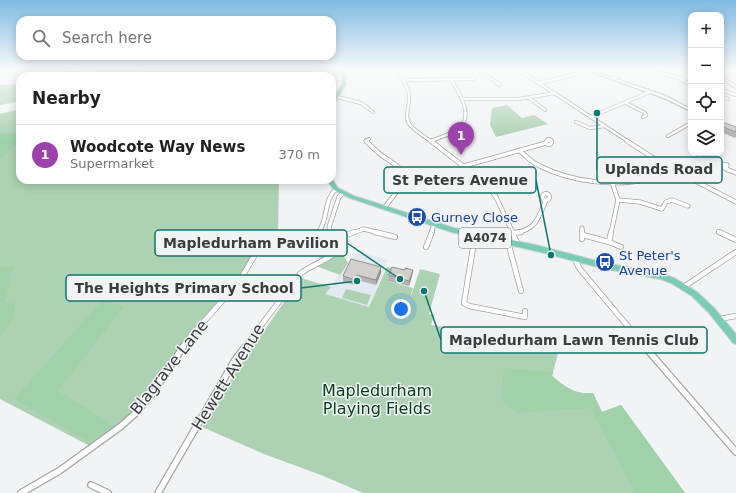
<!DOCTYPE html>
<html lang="en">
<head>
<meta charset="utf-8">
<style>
	:root { --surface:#fff; --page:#f2f2f2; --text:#222; --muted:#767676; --line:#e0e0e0; --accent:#9d41ac }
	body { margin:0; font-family:"DejaVu Sans",sans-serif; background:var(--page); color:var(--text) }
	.controls { position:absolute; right:12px; top:12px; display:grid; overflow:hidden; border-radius:8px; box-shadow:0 2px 10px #0003 }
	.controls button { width:36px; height:36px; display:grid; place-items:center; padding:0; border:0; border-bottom:1px solid var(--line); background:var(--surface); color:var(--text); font:20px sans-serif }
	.you { position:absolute; left:401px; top:309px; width:14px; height:14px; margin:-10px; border:3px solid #fff; border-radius:50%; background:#1a73e8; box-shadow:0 0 0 6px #1a73e833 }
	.badge { display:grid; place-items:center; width:26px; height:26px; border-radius:50%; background:var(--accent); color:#fff; font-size:13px; font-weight:700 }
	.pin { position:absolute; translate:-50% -33px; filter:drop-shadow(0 1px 2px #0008) }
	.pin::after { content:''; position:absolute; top:21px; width:14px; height:12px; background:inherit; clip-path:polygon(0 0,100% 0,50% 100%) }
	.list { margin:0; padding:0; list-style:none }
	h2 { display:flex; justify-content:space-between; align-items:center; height:52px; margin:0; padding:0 16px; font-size:17px }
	h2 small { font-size:13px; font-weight:400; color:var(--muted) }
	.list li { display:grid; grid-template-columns:26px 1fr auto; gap:12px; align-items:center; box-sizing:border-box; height:60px; padding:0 16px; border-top:1px solid var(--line) }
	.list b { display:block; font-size:15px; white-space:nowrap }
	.list p { margin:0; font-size:13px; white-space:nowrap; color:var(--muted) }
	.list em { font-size:13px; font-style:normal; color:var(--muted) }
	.icon { flex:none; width:22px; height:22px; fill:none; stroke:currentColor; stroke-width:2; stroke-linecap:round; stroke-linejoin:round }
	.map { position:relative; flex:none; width:736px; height:493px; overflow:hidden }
	.search { position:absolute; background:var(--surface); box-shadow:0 2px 10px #0003; left:16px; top:16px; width:320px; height:44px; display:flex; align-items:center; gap:10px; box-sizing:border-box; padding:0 14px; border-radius:12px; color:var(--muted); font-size:15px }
	.panel { position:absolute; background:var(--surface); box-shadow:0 2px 10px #0003; left:16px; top:72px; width:320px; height:112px; border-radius:12px }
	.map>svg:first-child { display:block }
	.built { fill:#e2e9f0 }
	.green { fill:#add2b3 }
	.forest { fill:#a0d1a9 }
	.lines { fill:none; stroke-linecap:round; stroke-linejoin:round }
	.minor-far3-casing { stroke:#a3a4a6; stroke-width:4 }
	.minor-far2-casing { stroke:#a3a4a6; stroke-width:5 }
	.minor-far1-casing { stroke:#a3a4a6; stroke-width:6 }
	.minor-casing { stroke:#a3a4a6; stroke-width:8 }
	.tertiary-casing { stroke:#a3a4a6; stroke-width:2.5 }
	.primary-casing { stroke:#d0d0d0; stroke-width:2 }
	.minor-far3 { stroke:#fff; stroke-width:2.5 }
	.minor-far2 { stroke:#fff; stroke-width:3.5 }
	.minor-far1 { stroke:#fff; stroke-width:4.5 }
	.minor { stroke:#fff; stroke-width:5.5 }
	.tertiary { fill:#fff; fill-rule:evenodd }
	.primary { fill:#79cdb7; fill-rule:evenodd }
	.wall { fill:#b5b3b2 }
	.shaded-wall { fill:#939291 }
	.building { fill:#d2d0cf; stroke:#939291 }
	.labels { text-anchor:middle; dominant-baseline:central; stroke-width:3; stroke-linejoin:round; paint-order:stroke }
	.shield { fill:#f2f3f5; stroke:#727374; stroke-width:1 }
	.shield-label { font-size:12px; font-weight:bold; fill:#3b3c3d }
	.transit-label { font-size:13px; fill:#164399; stroke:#f2f3f5; text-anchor:start }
	.near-street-label { font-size:16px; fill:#3b3c3d; stroke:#f2f3f5 }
	.near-park-label { font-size:16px; fill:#043e19; stroke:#f2f3f5 }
	.leader { fill:none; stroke:#0f766e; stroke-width:1.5 }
	.callout-dot { fill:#0f766e; stroke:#f2f3f5; stroke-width:1.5 }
	.callout { fill:#f2f3f5; stroke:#0f766e; stroke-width:1.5 }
	.callout-label { font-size:14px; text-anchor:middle; font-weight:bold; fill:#3b3c3d }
</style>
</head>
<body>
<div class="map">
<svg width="736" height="493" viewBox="0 0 736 493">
	<rect width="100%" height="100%" fill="#f2f3f5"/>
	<polygon class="built" points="358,251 388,260 369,307 324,294"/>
	<g class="green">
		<polygon points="140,70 313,70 315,76 132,76 140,75 142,71"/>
		<polygon points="20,84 20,101 0,105 0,85"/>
		<polygon points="507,105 522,118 534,115 548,124 496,137 490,125 492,108"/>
		<polygon points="20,109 20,180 279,180 278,237 265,241 259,246 247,267 177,353 125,421 90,446 0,399 0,114"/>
		<path d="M325 230 329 231C334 247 338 252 320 260 316 252 322 237 325 230Z"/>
		<polygon points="338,247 348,263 340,275 316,266 333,257"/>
		<path d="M387 267 392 268 388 281 413 288 407 308 420 269 440 274 429 314 434 315 431 325 560 346 552 376C565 387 575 395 593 393L602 412 621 405 685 493H363L321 475 264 454 202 427 240 365 301 278 331 287 325 294 369 307Z"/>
		<polygon points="346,289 371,295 367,305 342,298"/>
	</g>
	<g class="forest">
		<polygon points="96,70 138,70 139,71 139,73 101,76 59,76 62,72 76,71 88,74"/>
		<polygon points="0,133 20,134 20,144 14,146 0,159"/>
		<polygon points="14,265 5,302 15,304 14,317 0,337 0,268"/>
		<polygon points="101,302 124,306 58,391 115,426 89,442 14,399"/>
		<path d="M504 368 553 372 552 376C565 387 575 395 593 393L602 412 621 405 685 493H634L620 464 590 408 518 413 501 400Z"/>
	</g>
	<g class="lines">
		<g class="minor-far3-casing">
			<g id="minor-far3">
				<path d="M395 70C401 77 407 85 409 94 411 104 403 116 410 125 415 131 425 137 432 142"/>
				<polyline points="478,70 500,85"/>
				<polyline points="519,70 629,142"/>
				<polyline points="682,70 691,72"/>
				<polyline points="658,72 683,79 680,70"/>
				<polyline points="614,78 625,70"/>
				<polyline points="680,79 689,84"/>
				<polyline points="404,80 474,79"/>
				<polyline points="725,80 736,87"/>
				<polyline points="539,83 591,71"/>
				<polyline points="721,90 736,95"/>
				<polyline points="337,97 361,103 373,112"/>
				<polyline points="721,97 728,99"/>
				<polyline points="529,98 545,110"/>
				<polyline points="462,99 519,99 555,93"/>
				<polyline points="626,103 645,113 646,115 643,117"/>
				<polyline points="590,117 650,92"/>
				<polyline points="576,122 590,128 605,126"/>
				<polyline points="668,136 691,123"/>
				<path d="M431 141C440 137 449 135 457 130 475 118 460 93 451 80"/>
				<polyline points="367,142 366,141 369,139"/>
			</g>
		</g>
		<g class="minor-far2-casing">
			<g id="minor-far2">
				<circle cx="549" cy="142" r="2.5"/>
				<path d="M366 141C370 145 375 150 380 154 390 162 403 166 406 180L384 208"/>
				<polyline points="431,141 486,184 496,197 513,233"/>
				<polyline points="627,141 664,165 736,202"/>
				<path d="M520 151C526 156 532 163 540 166 571 182 616 187 649 179 657 177 665 172 672 169"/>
				<polygon points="720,164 727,165 726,169"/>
				<polyline points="464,166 546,143"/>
				<polyline points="726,169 736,173"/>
				<polyline points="679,173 705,153"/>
				<polyline points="403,184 433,191 435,189"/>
				<circle cx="546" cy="197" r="3.5"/>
				<polyline points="618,200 640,202 662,209 666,202 672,200 688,206"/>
				<polyline points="582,228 582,233"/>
				<polyline points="719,232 721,233"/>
				<path d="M318 233C329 219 323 201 336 189"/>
				<polyline points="331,233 329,227 339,197 343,193"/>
				<polyline points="352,233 364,229 379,233"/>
				<polyline points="431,233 434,225"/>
				<path d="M515 233C537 229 538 218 546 200"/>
				<polyline points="611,233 618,200 612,182"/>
			</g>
		</g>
		<g class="minor-far1-casing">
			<g id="minor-far1">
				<polyline points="375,232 395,237"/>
				<polyline points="512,232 517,243"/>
				<polyline points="582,232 582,239"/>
				<polyline points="611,232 609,242 621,247"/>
				<polyline points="719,232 736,240"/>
				<polyline points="514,233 521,232"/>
				<polyline points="583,235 609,242"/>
				<polyline points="475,236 464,303 469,306 525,317 525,311"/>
				<polyline points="333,239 355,232"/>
				<polyline points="508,242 521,291"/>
				<polyline points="426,247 432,232"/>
				<polyline points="575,259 579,268 646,348"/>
				<polyline points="685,286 736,252"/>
				<polyline points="719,319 736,316"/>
				<path d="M182 348 188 339C205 320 223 301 239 281 246 272 255 251 263 245 276 234 308 244 319 232"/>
				<path d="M244 348 300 274C311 265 324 262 335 253L336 247 331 232"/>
			</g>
		</g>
		<g class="minor-casing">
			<g id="minor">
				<polyline points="645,347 736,452"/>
				<polyline points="91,485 108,493"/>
				<polyline points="21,493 59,471 120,427 137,412 153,393 183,347"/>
				<polyline points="158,493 235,360 245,347"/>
			</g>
		</g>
		<g class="tertiary-casing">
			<polygon id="tertiary" points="586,70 590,70 666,96 691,109 691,111 664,98"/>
		</g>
		<g class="primary-casing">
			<g id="primary">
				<polygon points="342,70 346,70 346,85 334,104 332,104 332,99 342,85"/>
				<polygon points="332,179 338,188 354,196 454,228 536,245 601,262 664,274 676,279 697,292 714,308 736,334 736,344 733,343 709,313 692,296 671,283 660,279 601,268 536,251 451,232 350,198 334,190 327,180 332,180"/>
			</g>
		</g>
		<use href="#minor-far3" class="minor-far3"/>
		<use href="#minor-far2" class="minor-far2"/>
		<use href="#minor-far1" class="minor-far1"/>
		<use href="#minor" class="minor"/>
		<use href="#tertiary" class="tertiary"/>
		<use href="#primary" class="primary"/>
	</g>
	<g class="wall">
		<polygon points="721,126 736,127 736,137 735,138 721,132"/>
		<polygon points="405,270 413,270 412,276 409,286 388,281 389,275"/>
		<polygon points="381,273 376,285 357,280 355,285 343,282 343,276"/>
	</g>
	<g class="shaded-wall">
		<polygon points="381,267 381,273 376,285 376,280"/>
		<polygon points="413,270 412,276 409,286 409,281"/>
		<polygon points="357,275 357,280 355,285 355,280"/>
	</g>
	<g class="building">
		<polygon points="725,123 736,127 736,132 721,126"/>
		<polygon points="351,259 381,267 376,280 357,275 355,280 343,276"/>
		<polygon points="392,267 405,270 405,268 413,270 409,281 389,275"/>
	</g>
	<linearGradient id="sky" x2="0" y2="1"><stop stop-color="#7ebae3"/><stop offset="0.5" stop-color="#f9fafa"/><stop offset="1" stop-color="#f9fafa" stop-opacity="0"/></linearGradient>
	<rect width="736" height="139" fill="url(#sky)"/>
	<defs>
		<g id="bus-disc" transform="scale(1)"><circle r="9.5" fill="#1a4fb4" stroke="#f2f3f5"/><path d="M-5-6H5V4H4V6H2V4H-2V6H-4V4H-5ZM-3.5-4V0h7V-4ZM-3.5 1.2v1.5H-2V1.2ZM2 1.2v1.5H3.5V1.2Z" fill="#fff"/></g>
	</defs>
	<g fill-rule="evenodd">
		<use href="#bus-disc" x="417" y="217"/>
		<use href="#bus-disc" x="605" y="262"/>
	</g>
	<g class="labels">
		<rect class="shield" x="459" y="228" width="52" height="20" rx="3"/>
		<g class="shield-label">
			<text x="485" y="238">A4074</text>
		</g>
		<g class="transit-label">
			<text x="431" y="217">Gurney Close</text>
			<text x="619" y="255">St Peter's<tspan x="619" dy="15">Avenue</tspan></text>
		</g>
		<g class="near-street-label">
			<text transform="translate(169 367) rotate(-52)">Blagrave Lane</text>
			<text transform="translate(228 377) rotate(-58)">Hewett Avenue</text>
		</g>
		<g class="near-park-label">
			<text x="377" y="390">Mapledurham<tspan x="377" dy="18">Playing Fields</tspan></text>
		</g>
	</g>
	<path class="leader" d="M597 113L597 170M551 255L536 180M400 279L347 243M357 281L301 288M424 291L441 340"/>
	<g class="callout-dot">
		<circle cx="597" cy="113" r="4"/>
		<circle cx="551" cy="255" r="4"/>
		<circle cx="400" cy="279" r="4"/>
		<circle cx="357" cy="281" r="4"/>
		<circle cx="424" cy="291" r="4"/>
	</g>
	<g class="callout">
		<rect x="597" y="157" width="125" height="26" rx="4"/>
		<rect x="384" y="167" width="152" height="26" rx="4"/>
		<rect x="155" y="230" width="192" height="26" rx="4"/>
		<rect x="66" y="275" width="235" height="26" rx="4"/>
		<rect x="441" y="327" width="266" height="26" rx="4"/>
	</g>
	<g class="callout-label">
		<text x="659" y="174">Uplands Road</text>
		<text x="460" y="185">St Peters Avenue</text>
		<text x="251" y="248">Mapledurham Pavilion</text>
		<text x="184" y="293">The Heights Primary School</text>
		<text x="574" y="345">Mapledurham Lawn Tennis Club</text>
	</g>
</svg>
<div class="controls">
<button>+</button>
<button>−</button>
<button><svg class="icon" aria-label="locate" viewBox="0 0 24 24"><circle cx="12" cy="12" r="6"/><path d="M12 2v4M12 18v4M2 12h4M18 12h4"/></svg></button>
<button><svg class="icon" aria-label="layers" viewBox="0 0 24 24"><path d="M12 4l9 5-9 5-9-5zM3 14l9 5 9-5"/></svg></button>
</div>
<div class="you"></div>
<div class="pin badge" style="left:461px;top:155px">1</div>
<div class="search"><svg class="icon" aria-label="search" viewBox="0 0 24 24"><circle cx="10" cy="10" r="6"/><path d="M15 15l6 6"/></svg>Search here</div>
<section class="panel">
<h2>Nearby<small></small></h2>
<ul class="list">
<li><span class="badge">1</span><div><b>Woodcote Way News</b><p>Supermarket</p></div><em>370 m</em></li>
</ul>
</section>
</div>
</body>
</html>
